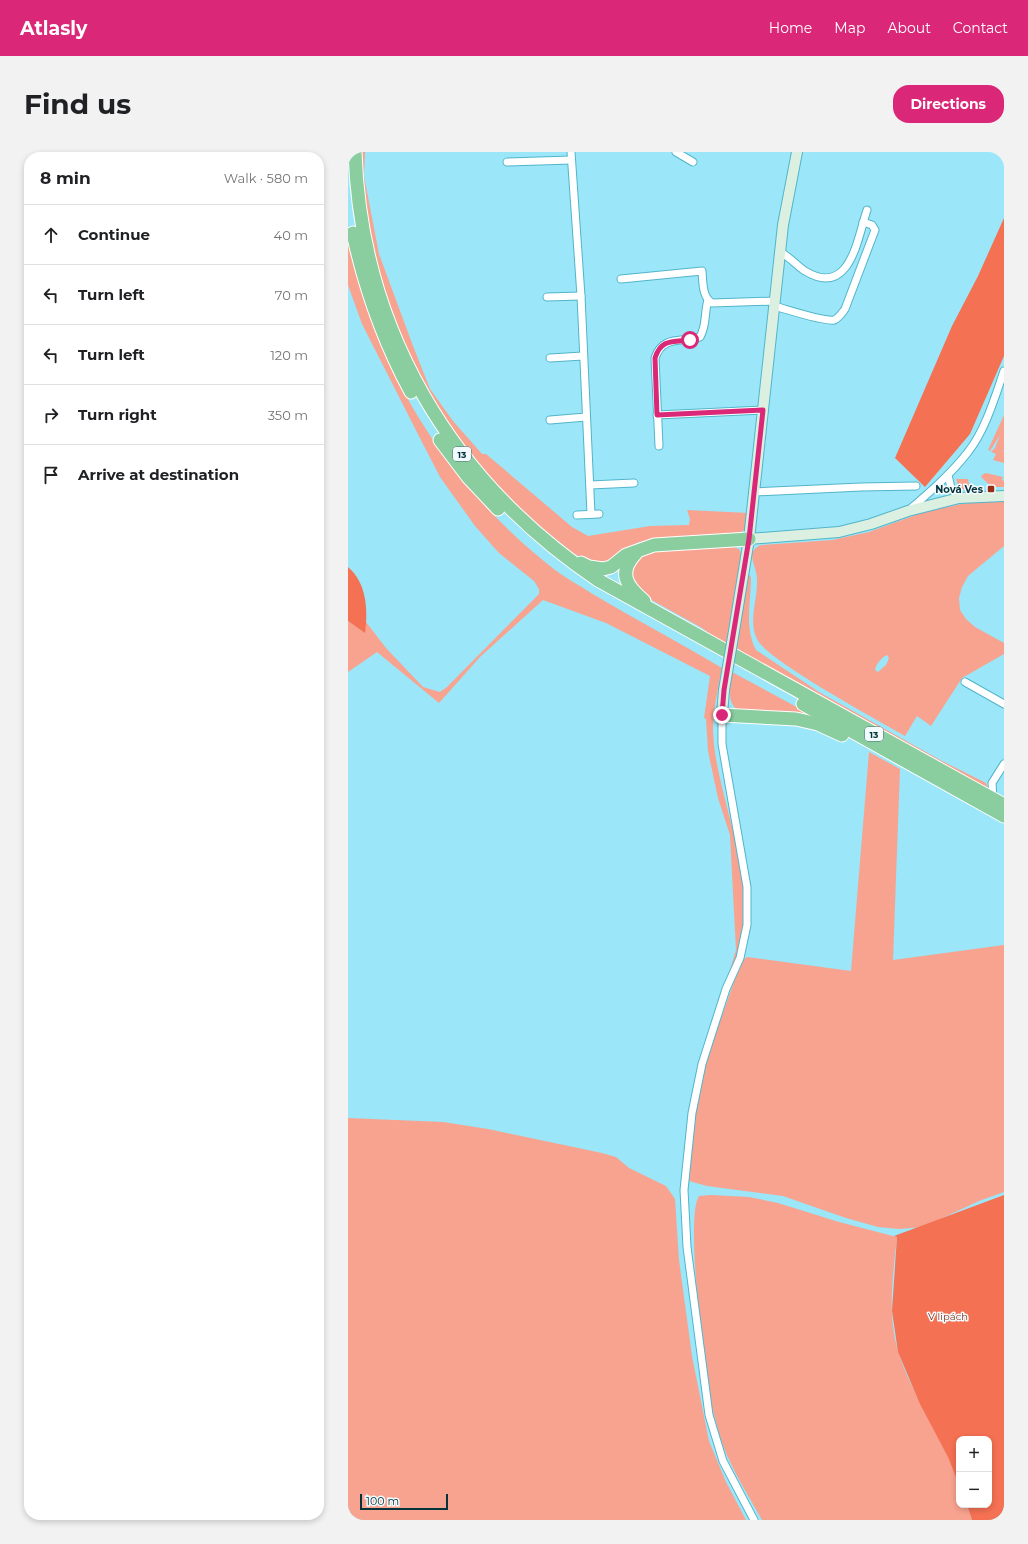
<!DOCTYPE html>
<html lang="en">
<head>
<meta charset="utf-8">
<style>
	:root { --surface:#fff; --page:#f2f2f2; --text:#202124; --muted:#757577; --line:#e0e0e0; --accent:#db2777 }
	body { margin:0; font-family:Montserrat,sans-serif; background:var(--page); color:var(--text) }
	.controls { position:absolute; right:12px; bottom:12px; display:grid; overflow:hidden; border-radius:8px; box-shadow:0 2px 6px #0003 }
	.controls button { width:36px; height:36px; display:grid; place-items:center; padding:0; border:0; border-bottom:1px solid var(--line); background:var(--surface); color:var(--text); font:20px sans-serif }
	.scale { position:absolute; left:12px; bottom:10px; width:88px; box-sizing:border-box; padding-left:4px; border:2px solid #05333c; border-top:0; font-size:11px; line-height:14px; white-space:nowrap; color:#05333c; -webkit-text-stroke:3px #f2fbfd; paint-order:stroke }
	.stop { position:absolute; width:12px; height:12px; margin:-9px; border:3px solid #db2777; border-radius:50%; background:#fff }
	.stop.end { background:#db2777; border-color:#fff; box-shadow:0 1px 4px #0008 }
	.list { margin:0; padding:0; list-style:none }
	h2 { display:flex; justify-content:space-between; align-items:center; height:52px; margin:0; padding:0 16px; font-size:17px }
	h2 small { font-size:13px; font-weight:400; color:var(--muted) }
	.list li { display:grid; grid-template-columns:26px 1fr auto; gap:12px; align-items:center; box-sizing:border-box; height:60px; padding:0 16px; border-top:1px solid var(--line) }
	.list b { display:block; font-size:15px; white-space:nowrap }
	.list em { font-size:13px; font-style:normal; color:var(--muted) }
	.icon { flex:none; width:22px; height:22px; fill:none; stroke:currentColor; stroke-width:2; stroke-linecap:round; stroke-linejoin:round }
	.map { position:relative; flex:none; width:656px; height:1368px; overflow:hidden; border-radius:16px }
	header { display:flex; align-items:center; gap:24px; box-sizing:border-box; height:56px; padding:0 20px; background:var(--accent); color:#fff }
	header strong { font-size:19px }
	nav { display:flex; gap:22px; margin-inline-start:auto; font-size:14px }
	.intro { display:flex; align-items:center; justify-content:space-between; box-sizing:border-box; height:96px; padding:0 24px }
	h1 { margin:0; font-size:28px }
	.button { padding:10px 18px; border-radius:16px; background:var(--accent); color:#fff; font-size:14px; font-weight:700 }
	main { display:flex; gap:24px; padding:0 24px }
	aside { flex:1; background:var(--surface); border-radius:16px; box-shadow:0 2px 6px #0003 }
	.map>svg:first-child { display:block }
	.green { fill:#f8a38f; fill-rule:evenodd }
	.forest { fill:#f57153 }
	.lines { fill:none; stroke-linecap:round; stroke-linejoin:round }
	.street-casing { stroke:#51b5ca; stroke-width:9 }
	.secondary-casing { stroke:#51b5ca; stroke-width:12 }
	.highway-casing { stroke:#fff; stroke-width:15 }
	.street { stroke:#fff; stroke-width:7 }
	.secondary { stroke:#dcf0e2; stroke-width:10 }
	.highway { stroke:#8acea0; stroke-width:13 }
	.secondary-bridge-casing { stroke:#51b5ca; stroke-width:12; stroke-linecap:butt }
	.secondary-bridge { stroke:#dcf0e2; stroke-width:10 }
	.route { stroke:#db2777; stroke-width:5 }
	.poi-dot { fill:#962e15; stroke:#f2fbfd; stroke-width:1.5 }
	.labels { text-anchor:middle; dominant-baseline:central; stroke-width:3; stroke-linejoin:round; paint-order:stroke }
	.shield { fill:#f2fbfd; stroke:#4c6f76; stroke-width:1 }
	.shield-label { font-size:9px; font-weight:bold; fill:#05333c }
	.poi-label { font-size:10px; font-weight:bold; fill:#05333c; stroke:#f2fbfd; text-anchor:end }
	.park-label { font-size:10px; fill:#85321f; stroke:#f2fbfd }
</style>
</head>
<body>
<header>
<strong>Atlasly</strong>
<nav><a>Home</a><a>Map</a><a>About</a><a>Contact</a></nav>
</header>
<div class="intro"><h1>Find us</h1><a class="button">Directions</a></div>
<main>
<aside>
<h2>8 min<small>Walk · 580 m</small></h2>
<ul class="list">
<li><svg class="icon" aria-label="ahead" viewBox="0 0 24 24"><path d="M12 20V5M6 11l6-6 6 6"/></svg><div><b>Continue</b></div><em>40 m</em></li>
<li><svg class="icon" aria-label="left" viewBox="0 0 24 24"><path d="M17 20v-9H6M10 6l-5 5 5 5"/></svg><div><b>Turn left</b></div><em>70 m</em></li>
<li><svg class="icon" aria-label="left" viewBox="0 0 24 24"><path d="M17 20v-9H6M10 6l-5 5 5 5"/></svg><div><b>Turn left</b></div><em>120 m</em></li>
<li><svg class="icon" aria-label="right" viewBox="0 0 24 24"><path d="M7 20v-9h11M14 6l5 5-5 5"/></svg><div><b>Turn right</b></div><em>350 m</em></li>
<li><svg class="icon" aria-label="arrive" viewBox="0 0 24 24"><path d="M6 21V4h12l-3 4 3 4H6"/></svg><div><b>Arrive at destination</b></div></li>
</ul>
</aside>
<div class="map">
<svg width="656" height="1368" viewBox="0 0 656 1368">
	<rect width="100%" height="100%" fill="#9be6f8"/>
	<g class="green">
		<path d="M12 0H17L16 24 31 102 65 194 82 237 105 269 134 302H138L224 375 240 384 302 374 341 373 342 367 339 358 401 361C400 369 400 376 392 381L291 390 280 396 258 413 241 410 225 401 195 377 139 325 123 306 68 222 34 138 17 67Z"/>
		<path d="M0 81C24 215 101 336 207 418 219 427 231 433 243 441 286 467 331 490 374 516 370 536 365 558 365 579 367 651 426 755 381 821L388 798 382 683 370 646 360 599 358 567 356 566 362 524 258 471 195 448 132 505 91 551 29 500 0 520V469L16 480 18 470 38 496 75 535 92 540 99 535 191 442V437L186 429 151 401 127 374 92 325 75 292 14 172 0 133Z"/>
		<polygon points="656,263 656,298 654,300 656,299 656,311 645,308 648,302 643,300 647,296 652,283 642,299 640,298"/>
		<polygon points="638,321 655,325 654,328 656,329 656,335 644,335 633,325 634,323"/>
		<polygon points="608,327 620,327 622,338 620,339 611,336"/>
		<path d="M644 349 656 350V394L620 424 614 435 611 446 612 458 618 467 627 475 656 491V502L614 526 583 574 569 564 557 584C530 568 418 508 409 487 400 469 410 446 409 427 409 414 396 400 413 393L484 388 521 380 573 361 613 352ZM539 503 541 506 538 513 530 520 527 518C528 512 533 506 539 503Z"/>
		<polygon points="386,395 391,397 394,404 378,494 354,476 291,441 284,434 282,413 288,405 302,400"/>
		<path d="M400 421 403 425C403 449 396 475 408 498L471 540 592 608 638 631 640 637 388 500Z"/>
		<path d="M384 520 469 566 391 559C377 550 383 534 384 520Z"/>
		<polygon points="521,600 552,617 545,808 656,793 656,1040 631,1049 575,1075 551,1077 530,1075 498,1066 435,1044 359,1034 341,1029 345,973 355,917 393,810 399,805 503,819"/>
		<polygon points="0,966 95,970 140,977 254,1001 268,1005 281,1016 318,1034 327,1047 331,1108 344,1204 361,1289 378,1330 398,1368 0,1368"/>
		<path d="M363 1043 401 1045 430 1051 491 1070 549 1085C545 1122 539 1162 550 1199 564 1246 598 1285 611 1332 612 1338 611 1346 611 1353H619L624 1368H414C398 1339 379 1311 370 1278 367 1266 363 1253 361 1240 356 1209 337 1066 351 1044Z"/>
	</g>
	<g class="forest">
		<polygon points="656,66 656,204 622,282 577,335 547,306 604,174 630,124"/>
		<path d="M0 415C19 431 20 459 17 481L0 469Z"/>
		<polygon points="656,1043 656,1368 624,1368 619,1353 641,1353 641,1287 611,1287 611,1333 600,1305 572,1252 550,1200 544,1159 549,1085 546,1084"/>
	</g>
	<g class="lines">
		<g class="street-casing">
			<g id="street">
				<polyline points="223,0 233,144 243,362"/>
				<polyline points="328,0 345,10"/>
				<polyline points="159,10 223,8"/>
				<path d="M432 100C442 105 448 113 457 119 502 146 509 88 519 58"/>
				<path d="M273 127 354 119C355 130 354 145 364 151L427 149"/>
				<polyline points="199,145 233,144"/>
				<path d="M426 154C438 157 476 170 486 168 491 166 494 161 497 157L527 78 524 73 515 70"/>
				<polyline points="202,206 235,204"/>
				<polyline points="309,263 415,258"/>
				<polyline points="202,268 238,265"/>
				<path d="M311 294 307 206C315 183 332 191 352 185 359 173 356 161 360 148"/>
				<polyline points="600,323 603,336 611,346"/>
				<polyline points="242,333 286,331"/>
				<polyline points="406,340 513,335 568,334"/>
				<path d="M561 358C582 340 603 322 620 300 637 279 647 245 656 219"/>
				<polyline points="229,363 251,362"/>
				<polyline points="617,530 656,552"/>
				<polyline points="374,563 374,592 399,735 399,773 392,806 378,837 354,912 344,961 336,1038 339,1095 361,1263 375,1309 406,1368"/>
				<polyline points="645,647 644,631 656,612"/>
			</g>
		</g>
		<g class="secondary-casing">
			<g id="secondary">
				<polyline points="401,387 491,380 523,372 560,359 611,346 656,344"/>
				<polyline points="386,479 401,387 435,73 449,0"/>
				<polyline points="374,563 376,538"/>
			</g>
		</g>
		<g class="highway-casing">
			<g id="highway">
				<path d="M7 0C13 178 103 329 250 428L656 653"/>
				<path d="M5 81C17 136 36 190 63 240"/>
				<polyline points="92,288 120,325 150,357"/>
				<path d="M288 401C270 420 277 433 296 449"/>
				<polyline points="233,411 241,415 255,417 263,415 278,403 306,393 401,387"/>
				<polyline points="455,552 656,664"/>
				<polyline points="374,563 448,567 470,572 494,583"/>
			</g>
		</g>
		<use href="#street" class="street"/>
		<use href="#secondary" class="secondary"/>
		<use href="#highway" class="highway"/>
		<g class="secondary-bridge-casing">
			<polyline id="secondary-bridge" points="376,538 386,479"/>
		</g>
		<use href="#secondary-bridge" class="secondary-bridge"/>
	</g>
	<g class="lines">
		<path class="route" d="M342 188C324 190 313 187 307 206L309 263 415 258 401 387 376 538 374 563"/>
	</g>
	<rect class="poi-dot" x="639" y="333" width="8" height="8" rx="2"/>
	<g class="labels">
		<g class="shield">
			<rect x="105" y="295" width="18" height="14" rx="3"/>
			<rect x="517" y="575" width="18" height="14" rx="3"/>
		</g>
		<g class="shield-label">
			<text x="114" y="302">13</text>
			<text x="526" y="582">13</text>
		</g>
		<g class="poi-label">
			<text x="635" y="337">Nová Ves</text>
		</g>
		<g class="park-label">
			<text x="600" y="1164">V lipách</text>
		</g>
	</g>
</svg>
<div class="controls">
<button>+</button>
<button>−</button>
</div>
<div class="scale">100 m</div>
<div class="stop" style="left:342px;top:188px"></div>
<div class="stop end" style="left:374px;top:563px"></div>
</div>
</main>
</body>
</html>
